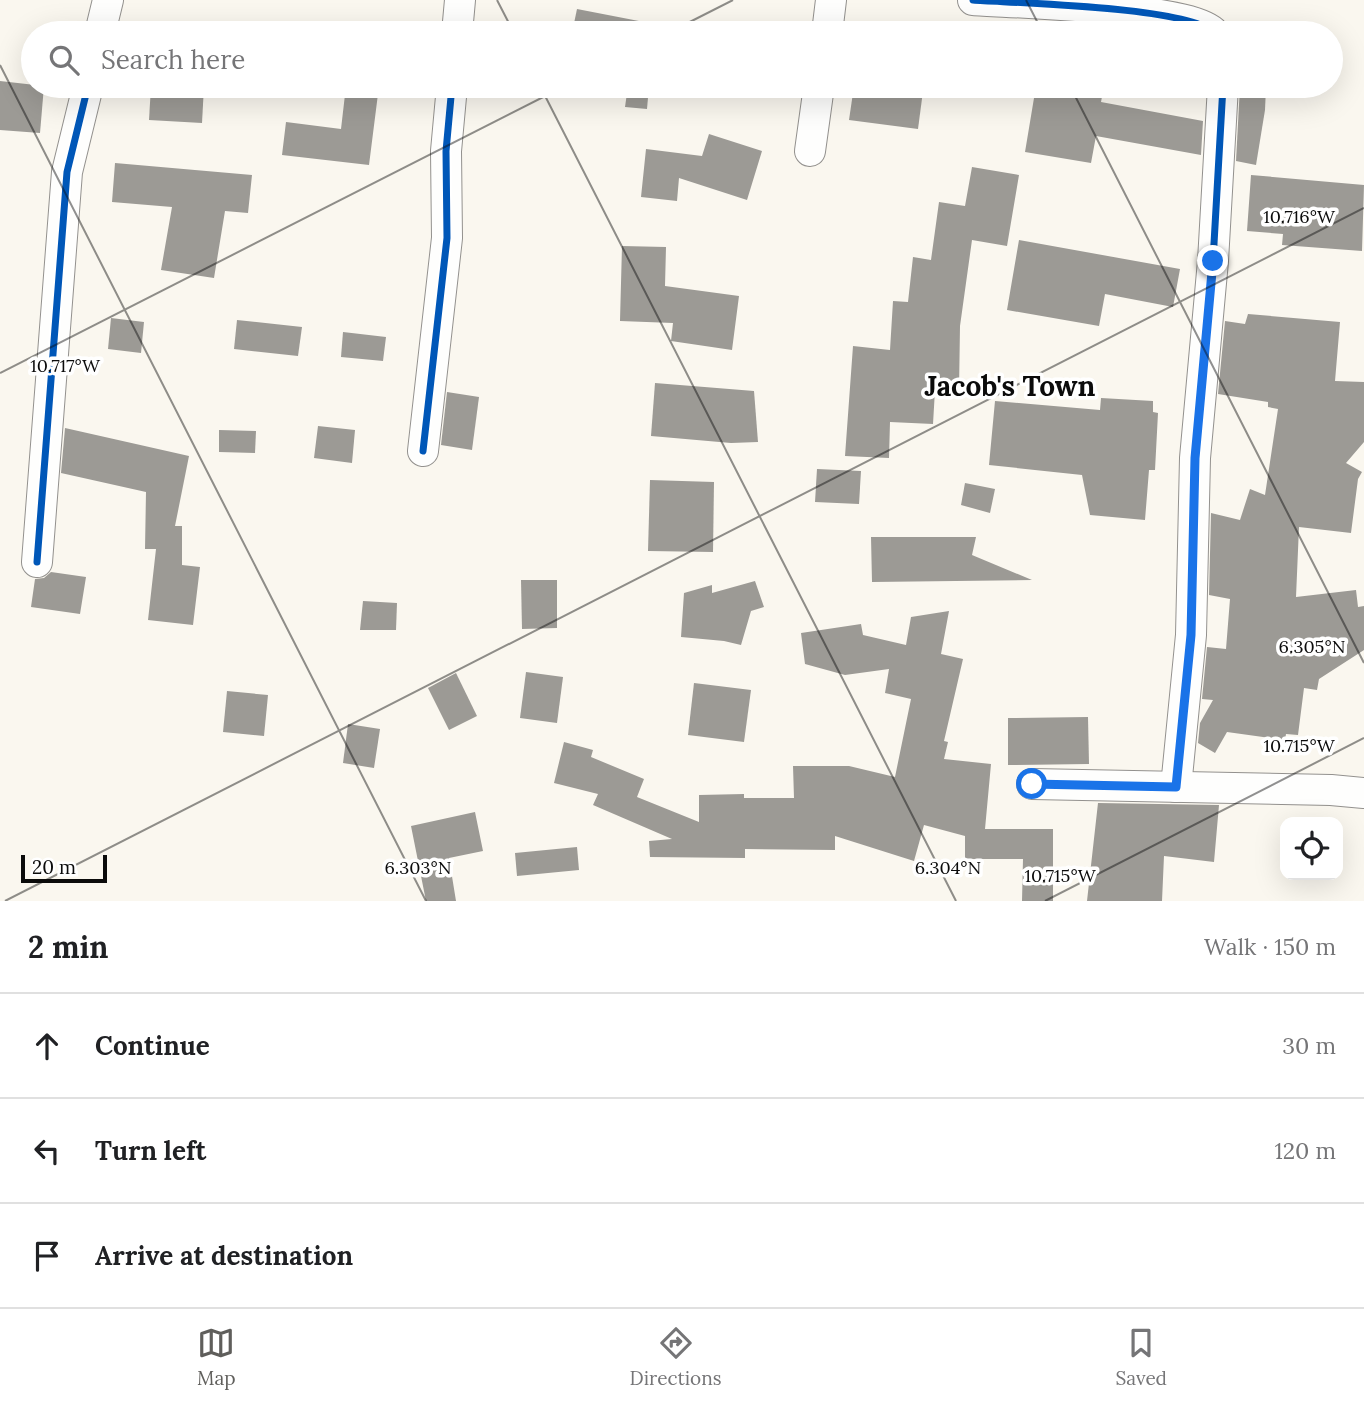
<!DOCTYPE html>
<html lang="en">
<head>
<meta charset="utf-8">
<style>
	:root { --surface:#fff; --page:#f2f2f2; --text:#202124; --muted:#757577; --line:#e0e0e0; --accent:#5f5e5b }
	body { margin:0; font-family:Lora,serif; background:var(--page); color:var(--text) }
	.controls { position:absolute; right:21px; bottom:21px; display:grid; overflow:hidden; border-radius:14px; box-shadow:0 7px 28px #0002 }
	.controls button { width:63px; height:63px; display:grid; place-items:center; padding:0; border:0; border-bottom:2px solid var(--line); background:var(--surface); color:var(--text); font:35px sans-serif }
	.scale { position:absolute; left:21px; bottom:18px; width:86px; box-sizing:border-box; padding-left:7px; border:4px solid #0b0b0b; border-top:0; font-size:19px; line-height:24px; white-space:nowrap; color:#0b0b0b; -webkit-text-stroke:5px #fff; paint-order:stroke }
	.stop { position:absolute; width:21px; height:21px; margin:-16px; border:5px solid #1a73e8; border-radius:50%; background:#fff }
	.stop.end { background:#1a73e8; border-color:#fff; box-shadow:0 2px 7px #0008 }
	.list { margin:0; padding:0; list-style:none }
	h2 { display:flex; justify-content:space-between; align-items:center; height:91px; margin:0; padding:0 28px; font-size:30px }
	h2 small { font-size:23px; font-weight:400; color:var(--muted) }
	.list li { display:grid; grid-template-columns:46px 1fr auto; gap:21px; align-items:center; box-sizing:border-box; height:105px; padding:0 28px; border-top:2px solid var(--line) }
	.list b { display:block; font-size:26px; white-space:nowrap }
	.list em { font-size:23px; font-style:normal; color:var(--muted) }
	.icon { flex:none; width:38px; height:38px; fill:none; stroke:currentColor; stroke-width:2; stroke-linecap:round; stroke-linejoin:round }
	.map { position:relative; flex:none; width:1364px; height:901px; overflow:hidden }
	.search { position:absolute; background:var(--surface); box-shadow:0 7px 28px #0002; left:21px; right:21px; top:21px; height:77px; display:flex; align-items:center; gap:18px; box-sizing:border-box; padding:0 24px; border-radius:38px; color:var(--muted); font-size:26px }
	.sheet { height:406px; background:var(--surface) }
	nav { display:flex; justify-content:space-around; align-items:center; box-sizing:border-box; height:98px; border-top:2px solid var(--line); background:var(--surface); font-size:19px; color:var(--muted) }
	nav a { display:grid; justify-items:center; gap:4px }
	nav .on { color:var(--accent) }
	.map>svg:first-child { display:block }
	.building { fill:#9c9a95 }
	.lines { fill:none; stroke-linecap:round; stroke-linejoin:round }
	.minor-casing { stroke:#93918e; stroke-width:32 }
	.minor { stroke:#fefefd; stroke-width:30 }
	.cycleway-casing { stroke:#fff; stroke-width:11 }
	.cycleway { stroke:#0057b8; stroke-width:7 }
	.route { stroke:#1a73e8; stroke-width:9 }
	.ticks { fill:none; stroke:#0b0b0b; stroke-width:2; stroke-opacity:0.45 }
	.labels { text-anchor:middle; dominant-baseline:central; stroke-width:7; stroke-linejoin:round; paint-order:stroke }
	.district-label { font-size:28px; font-weight:bold; fill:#0b0b0b; stroke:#fff }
	.ticks-label { font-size:18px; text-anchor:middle; fill:#0b0b0b; stroke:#fff; stroke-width:7; stroke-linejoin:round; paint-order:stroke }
</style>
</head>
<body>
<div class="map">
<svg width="1364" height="901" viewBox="0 0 1364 901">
	<rect width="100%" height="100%" fill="#faf7ef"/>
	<g class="building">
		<polygon points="577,9 644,22 642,33 572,33"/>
		<polygon points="0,81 44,86 40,133 0,130"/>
		<polygon points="151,86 204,86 202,123 149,120"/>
		<polygon points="346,86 379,86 369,165 282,155 286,122 341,129"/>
		<polygon points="628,86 649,86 647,109 625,107"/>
		<polygon points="854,86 883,86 923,91 918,129 849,120"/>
		<polygon points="1036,86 1104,86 1101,102 1203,121 1201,155 1096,136 1091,163 1025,152"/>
		<polygon points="1240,86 1266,87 1265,110 1256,165 1236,161"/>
		<polygon points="709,134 762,151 747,200 679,178 677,201 641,197 646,149 702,156"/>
		<polygon points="115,163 252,175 248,213 225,211 214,278 161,270 172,207 112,202"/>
		<polygon points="972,167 1019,175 1007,246 972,240 960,326 959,391 935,390 933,424 890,422 889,458 845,456 853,346 890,350 893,301 908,302 913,257 931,260 939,202 965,206"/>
		<polygon points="1251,175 1364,185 1362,251 1282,245 1283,234 1247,231"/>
		<polygon points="1019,240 1180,269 1173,307 1105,294 1099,326 1007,310"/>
		<polygon points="622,246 666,247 665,286 739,296 732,350 671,341 673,323 620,321"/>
		<polygon points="1248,314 1340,322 1335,381 1364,382 1364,442 1346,463 1362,472 1358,479 1351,533 1299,527 1296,597 1356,590 1358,607 1364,606 1364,650 1319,679 1317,690 1304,688 1298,735 1286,734 1285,740 1227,732 1215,753 1198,743 1200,723 1213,700 1202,699 1207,647 1226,649 1230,599 1209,595 1211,513 1240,520 1250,489 1265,495 1278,409 1268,407 1268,402 1218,394 1225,321 1245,324"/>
		<polygon points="111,318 144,322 141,353 108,349"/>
		<polygon points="237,320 302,327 298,356 234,349"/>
		<polygon points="343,332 386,337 383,361 341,357"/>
		<polygon points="655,383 754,391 758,442 731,443 651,436"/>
		<polygon points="447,392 479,397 472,450 441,445"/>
		<polygon points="1101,398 1153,401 1153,412 1158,413 1155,470 1149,470 1145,520 1090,515 1082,475 989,465 995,401 1100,410"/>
		<polygon points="318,426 355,430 352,463 314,458"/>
		<polygon points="65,428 189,456 175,526 182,526 182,565 200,567 193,625 148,620 156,549 145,549 146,492 61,473"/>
		<polygon points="219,430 256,431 255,453 219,452"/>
		<polygon points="817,469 861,471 859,504 815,502"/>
		<polygon points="650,480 714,482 713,552 648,551"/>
		<polygon points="965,483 995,489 990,513 961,505"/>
		<polygon points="871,537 976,537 972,555 1032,580 872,582"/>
		<polygon points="51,572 86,577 80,614 31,607 35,579 44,578"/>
		<polygon points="521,580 557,580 557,628 522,629"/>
		<polygon points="755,581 764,607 751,611 741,645 724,641 681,637 684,593 712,585 712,593"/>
		<polygon points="363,601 397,603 396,630 360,630"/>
		<polygon points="949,611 941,654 963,659 944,741 948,742 944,759 991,764 985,829 1053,829 1053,901 1022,901 1023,859 965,859 965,836 924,825 914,861 835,836 835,850 745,849 745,858 650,857 649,841 672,839 593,805 598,794 554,783 564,742 593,750 591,757 644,779 637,797 699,822 699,795 744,794 744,798 794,798 793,766 849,766 895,777 911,699 885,693 889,669 845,675 805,664 801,633 861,624 863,635 906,645 911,617"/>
		<polygon points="526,672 563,677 557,723 520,718"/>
		<polygon points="456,673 477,716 449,730 428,688"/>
		<polygon points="694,683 751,690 744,742 688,735"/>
		<polygon points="227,691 268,695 264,736 223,732"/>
		<polygon points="1088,717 1089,764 1008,765 1008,718"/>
		<polygon points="348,724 380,729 374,768 343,763"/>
		<polygon points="1098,803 1219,805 1214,862 1164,856 1162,901 1087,901"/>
		<polygon points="475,812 483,851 449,858 456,901 426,901 411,826"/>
		<polygon points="577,847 579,870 517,876 515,853"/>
	</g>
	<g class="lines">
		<g class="minor-casing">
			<g id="minor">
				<path d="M973 0C1014 3 1192 7 1214 33"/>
				<polyline points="100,33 108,0"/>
				<polyline points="457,33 460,0"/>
				<polyline points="827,33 831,0"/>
				<polyline points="810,151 819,86"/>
				<polyline points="423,451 447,238 446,151 452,86"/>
				<polyline points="37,562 67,172 88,86"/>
				<polyline points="1032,784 1331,790 1364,793"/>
				<polyline points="1176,787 1191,635 1195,458 1213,261 1223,86"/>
			</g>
		</g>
		<use href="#minor" class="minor"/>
		<g class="cycleway-casing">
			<g id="cycleway">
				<path d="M973 0C1014 3 1192 7 1214 33"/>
				<polyline points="423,451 447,238 446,151 452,86"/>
				<polyline points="37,562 67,172 88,86"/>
				<polyline points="1176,787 1191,635 1195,458 1213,261 1223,86"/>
			</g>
		</g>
		<use href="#cycleway" class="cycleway"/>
	</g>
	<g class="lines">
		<polyline class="route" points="1032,784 1176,787 1191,635 1195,458 1213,261"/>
	</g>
	<path class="ticks" d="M497 0 514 33M1026 0 1043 33M668 33 733 0M0 65 426 901M540 86 956 901M1070 86 1364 663M0 373 565 86M5 901 1364 208M1045 901 1364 738"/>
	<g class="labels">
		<g class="district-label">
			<text x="1010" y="386">Jacob's Town</text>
		</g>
	</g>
	<g class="ticks-label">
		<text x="1299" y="223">10.716°W</text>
		<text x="65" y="372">10.717°W</text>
		<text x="1312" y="653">6.305°N</text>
		<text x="1299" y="752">10.715°W</text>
		<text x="418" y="874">6.303°N</text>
		<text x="948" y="874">6.304°N</text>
		<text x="1060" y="882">10.715°W</text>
	</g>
</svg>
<div class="controls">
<button><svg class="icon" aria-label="locate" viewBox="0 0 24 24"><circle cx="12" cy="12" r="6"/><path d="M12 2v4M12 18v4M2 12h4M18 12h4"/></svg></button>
</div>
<div class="scale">20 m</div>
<div class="stop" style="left:1032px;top:784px"></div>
<div class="stop end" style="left:1213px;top:261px"></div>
<div class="search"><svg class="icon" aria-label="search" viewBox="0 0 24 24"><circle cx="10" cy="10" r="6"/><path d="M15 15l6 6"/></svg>Search here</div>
</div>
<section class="sheet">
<h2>2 min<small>Walk · 150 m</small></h2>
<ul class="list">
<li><svg class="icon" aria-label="ahead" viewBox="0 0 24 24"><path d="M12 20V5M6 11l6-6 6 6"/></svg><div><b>Continue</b></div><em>30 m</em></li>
<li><svg class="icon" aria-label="left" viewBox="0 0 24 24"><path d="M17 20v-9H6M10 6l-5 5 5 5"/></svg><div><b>Turn left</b></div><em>120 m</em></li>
<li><svg class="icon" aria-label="arrive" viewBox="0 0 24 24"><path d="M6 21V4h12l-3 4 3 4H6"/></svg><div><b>Arrive at destination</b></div></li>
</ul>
</section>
<nav>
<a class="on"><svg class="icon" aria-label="map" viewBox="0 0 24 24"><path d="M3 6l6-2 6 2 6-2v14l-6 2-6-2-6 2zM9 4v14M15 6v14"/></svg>Map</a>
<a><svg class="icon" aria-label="directions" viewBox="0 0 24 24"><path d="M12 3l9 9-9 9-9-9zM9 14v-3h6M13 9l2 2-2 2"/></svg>Directions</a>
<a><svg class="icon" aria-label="saved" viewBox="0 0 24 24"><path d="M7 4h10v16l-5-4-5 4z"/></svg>Saved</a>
</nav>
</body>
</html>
